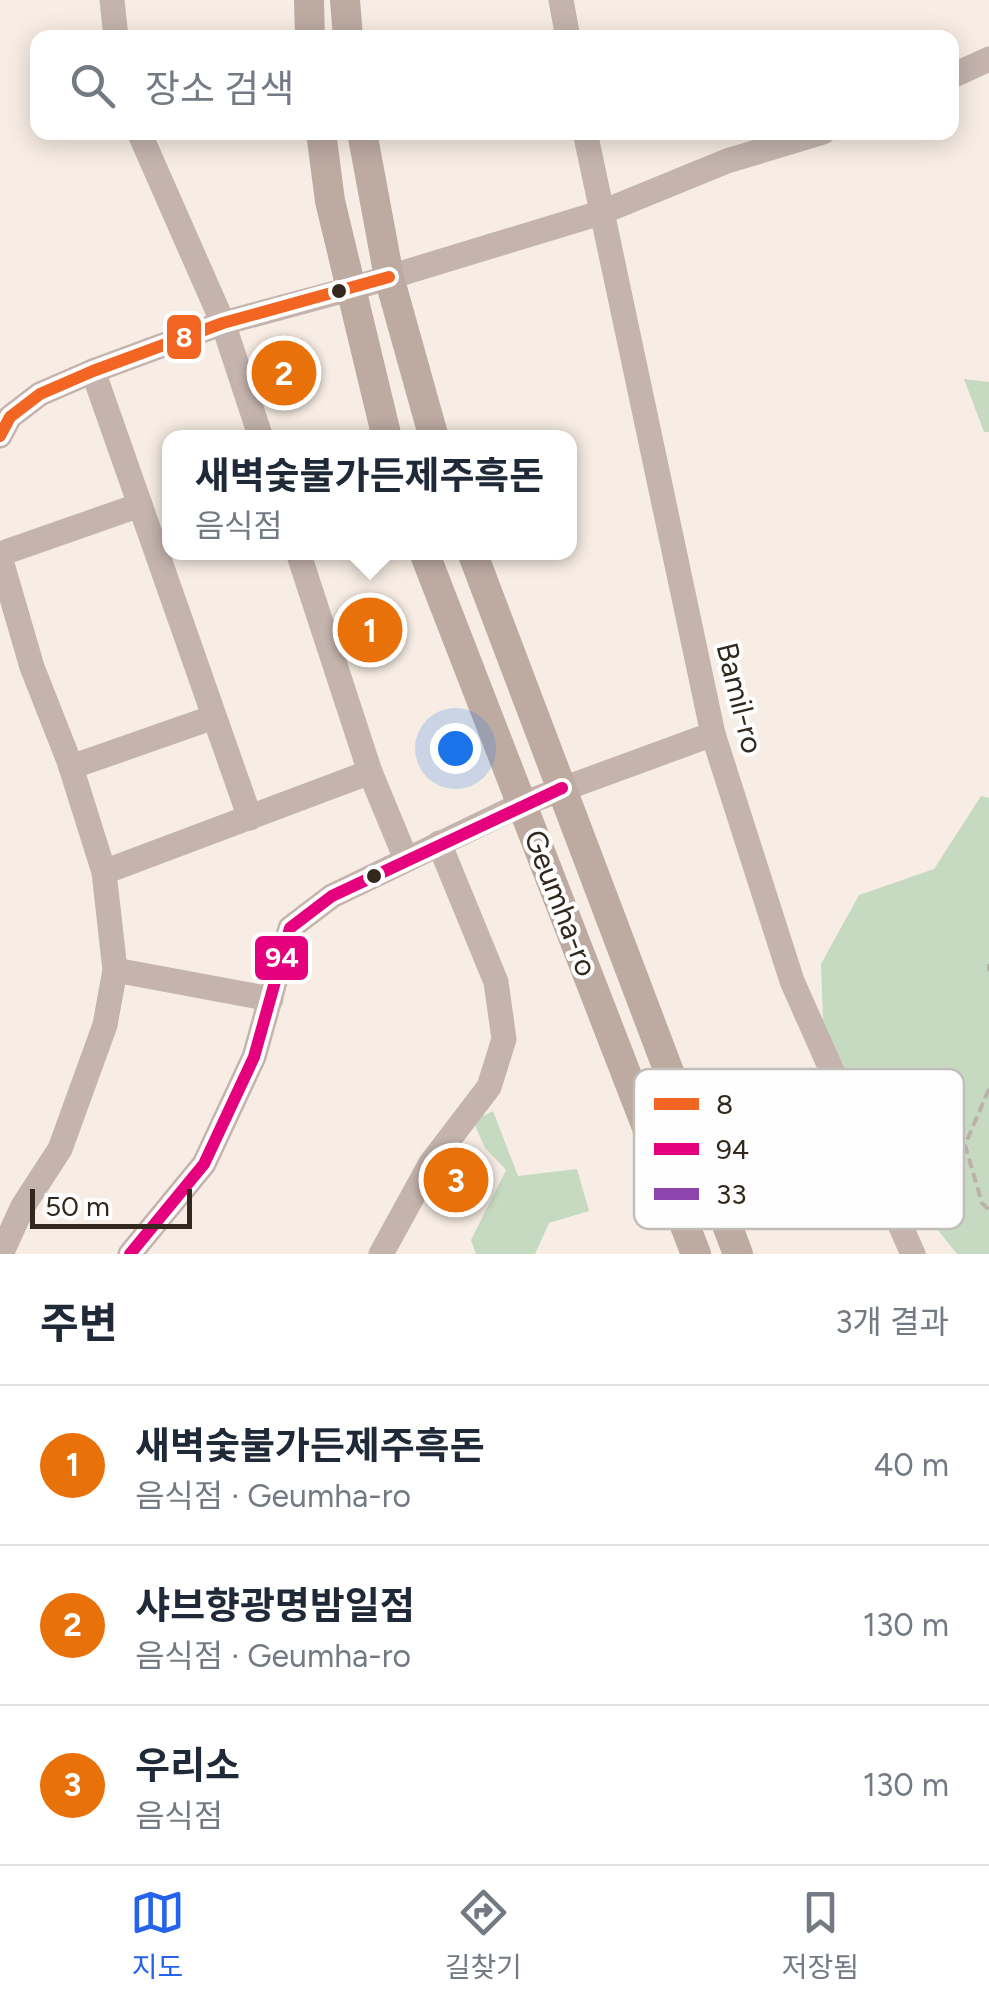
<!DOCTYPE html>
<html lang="ko">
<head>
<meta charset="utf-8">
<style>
	:root { --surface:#fff; --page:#f6f6f7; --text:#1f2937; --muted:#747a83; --line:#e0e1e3; --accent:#2563eb }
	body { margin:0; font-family:Figtree,"Noto Sans KR",sans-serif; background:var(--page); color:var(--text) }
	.scale { position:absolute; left:30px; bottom:25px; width:162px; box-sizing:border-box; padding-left:10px; border:5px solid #33281d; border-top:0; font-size:28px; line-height:35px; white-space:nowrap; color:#33281d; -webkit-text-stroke:8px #fefefe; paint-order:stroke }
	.you { position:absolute; left:455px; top:748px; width:35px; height:35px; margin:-25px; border:8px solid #fff; border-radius:50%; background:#1a73e8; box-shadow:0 0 0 15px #1a73e833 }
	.badge { display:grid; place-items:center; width:65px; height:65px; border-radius:50%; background:var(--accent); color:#fff; font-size:32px; font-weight:700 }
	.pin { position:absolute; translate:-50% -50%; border:5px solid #fff; box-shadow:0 2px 10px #0006 }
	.popup { position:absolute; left:162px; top:430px; width:415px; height:130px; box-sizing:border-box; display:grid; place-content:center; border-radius:20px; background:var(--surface); filter:drop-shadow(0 2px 8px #0005); font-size:32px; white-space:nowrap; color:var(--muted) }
	.popup b { font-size:38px; color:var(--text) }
	.popup::after { content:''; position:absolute; left:50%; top:100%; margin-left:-20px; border:20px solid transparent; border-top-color:var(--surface) }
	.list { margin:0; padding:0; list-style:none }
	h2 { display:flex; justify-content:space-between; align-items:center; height:130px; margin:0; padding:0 40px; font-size:42px }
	h2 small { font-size:32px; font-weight:400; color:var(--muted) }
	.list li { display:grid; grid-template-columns:65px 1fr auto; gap:30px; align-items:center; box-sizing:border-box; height:160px; padding:0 40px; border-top:2px solid var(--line) }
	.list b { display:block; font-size:38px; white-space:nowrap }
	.list p { margin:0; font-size:32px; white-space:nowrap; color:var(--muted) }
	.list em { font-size:32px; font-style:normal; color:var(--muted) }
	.icon { flex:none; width:55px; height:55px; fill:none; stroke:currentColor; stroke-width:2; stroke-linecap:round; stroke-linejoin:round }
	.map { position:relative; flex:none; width:989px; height:1254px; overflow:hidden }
	.search { position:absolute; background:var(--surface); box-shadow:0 5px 25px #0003; left:30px; right:30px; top:30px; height:110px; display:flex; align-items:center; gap:25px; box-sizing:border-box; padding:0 35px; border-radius:20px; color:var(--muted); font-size:38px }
	.sheet { height:610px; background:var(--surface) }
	nav { display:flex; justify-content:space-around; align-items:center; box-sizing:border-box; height:140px; border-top:2px solid var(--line); background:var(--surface); font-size:28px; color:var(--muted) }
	nav a { display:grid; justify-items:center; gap:5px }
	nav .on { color:var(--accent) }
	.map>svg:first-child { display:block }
	.green { fill:#c6dac1 }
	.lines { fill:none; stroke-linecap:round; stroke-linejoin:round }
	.path { stroke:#bcb0a9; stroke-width:4; stroke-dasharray:10 5; stroke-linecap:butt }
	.minor { stroke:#c5b4ae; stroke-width:25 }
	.major { stroke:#bdaba2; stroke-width:30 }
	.bus-1-casing { stroke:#fefefe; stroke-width:20 }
	.bus-2-casing { stroke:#fefefe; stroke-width:20 }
	.bus-1 { stroke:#f26522; stroke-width:12 }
	.bus-2 { stroke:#e5007d; stroke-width:12 }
	.bus-dot { fill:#33281d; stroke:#fefefe; stroke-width:4 }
	.labels { text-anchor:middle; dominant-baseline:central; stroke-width:8; stroke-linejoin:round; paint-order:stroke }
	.street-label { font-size:30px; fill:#33281d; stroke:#fefefe }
	.key { fill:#fefefe; stroke:#c1beba; stroke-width:2.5 }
	.key-label { font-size:28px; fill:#33281d }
	.line-badge { stroke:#fefefe; stroke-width:4 }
	.badge-label { font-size:28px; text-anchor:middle; font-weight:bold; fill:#fff }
</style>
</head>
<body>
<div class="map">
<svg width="989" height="1254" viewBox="0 0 989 1254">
	<rect width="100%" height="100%" fill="#f7ede4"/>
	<g class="green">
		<polygon points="964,379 989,382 989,432 984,432"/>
		<polygon points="981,796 989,798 989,1254 957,1254 885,1164 823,1022 821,964 859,895 934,869"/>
		<polygon points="493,1111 518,1176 577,1169 589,1211 549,1223 535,1254 476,1254 471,1240 506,1170 485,1148 473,1121"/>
	</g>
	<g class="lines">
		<g class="path">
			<polyline points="989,964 989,971"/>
			<polyline points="989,1089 965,1145 982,1203 989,1210"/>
		</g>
		<g class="minor">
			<polyline points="112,0 116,38"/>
			<polyline points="561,0 568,38"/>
			<polyline points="952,76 989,59"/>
			<polyline points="139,132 223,323 261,438"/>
			<polyline points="585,132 713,734 792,981 913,1254"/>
			<polyline points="93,371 250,818"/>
			<polyline points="0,436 10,417 40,394 93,371 223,323 350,289 600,213 727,161 823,132"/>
			<polyline points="298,552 370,772 406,859"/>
			<polyline points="0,554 140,505"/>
			<polyline points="0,557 32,667 69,761 104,872 115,970 105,1025 60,1149 23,1206 1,1254"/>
			<polyline points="71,767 214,717"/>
			<polyline points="104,872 370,772"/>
			<polyline points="115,970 271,999"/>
			<polyline points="130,1254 204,1164 254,1057 290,928 332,896 522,804 713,734"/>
			<polyline points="381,1254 431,1163 489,1087 504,1039 496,982 439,843"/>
		</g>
		<g class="major">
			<polyline points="309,0 310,38"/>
			<polyline points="345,0 348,38"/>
			<polyline points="321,132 330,201 387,438"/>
			<polyline points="362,132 389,277 434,438"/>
			<polyline points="424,552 696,1254"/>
			<polyline points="472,552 738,1254"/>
		</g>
		<g class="bus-1-casing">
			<polyline id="bus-1" points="0,436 10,417 40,394 93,371 223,323 389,277"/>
		</g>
		<g class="bus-2-casing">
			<polyline id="bus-2" points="130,1254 204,1164 254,1057 290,928 332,896 562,788"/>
		</g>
		<use href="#bus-1" class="bus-1"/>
		<use href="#bus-2" class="bus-2"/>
	</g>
	<g class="bus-dot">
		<circle cx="339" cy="291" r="9"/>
		<circle cx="374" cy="876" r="9"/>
	</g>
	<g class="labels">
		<g class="street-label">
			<text transform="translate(740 698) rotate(76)">Bamil-ro</text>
			<text transform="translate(561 903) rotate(69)">Geumha-ro</text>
		</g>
	</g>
	<rect x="634" y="1069" width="330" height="160" rx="15" class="key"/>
	<rect x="654" y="1098" width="45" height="12" fill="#f26522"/>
	<rect x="654" y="1143" width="45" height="12" fill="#e5007d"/>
	<rect x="654" y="1188" width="45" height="12" fill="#8e44ad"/>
	<g class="key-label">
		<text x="716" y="1114">8</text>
		<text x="716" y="1159">94</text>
		<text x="716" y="1204">33</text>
	</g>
	<g class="line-badge">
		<rect x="165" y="313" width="38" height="48" rx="10" fill="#f26522"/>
		<rect x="253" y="934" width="57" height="48" rx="10" fill="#e5007d"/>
	</g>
	<g class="badge-label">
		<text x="184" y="347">8</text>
		<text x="282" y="967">94</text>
	</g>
</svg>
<div class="scale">50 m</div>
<div class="you"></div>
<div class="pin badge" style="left:370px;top:630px;background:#e8710a">1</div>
<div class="popup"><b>새벽숯불가든제주흑돈</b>음식점</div>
<div class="pin badge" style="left:284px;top:373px;background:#e8710a">2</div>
<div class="pin badge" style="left:456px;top:1180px;background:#e8710a">3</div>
<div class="search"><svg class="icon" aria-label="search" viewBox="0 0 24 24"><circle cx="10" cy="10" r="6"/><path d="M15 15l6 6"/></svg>장소 검색</div>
</div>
<section class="sheet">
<h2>주변<small>3개 결과</small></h2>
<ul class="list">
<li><span class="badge" style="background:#e8710a">1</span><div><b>새벽숯불가든제주흑돈</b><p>음식점 · Geumha-ro</p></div><em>40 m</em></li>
<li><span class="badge" style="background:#e8710a">2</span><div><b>샤브향광명밤일점</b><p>음식점 · Geumha-ro</p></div><em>130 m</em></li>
<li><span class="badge" style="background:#e8710a">3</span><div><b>우리소</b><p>음식점</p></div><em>130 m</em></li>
</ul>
</section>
<nav>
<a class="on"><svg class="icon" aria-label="map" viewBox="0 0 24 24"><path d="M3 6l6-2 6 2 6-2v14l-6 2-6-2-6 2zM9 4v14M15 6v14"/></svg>지도</a>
<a><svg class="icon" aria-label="directions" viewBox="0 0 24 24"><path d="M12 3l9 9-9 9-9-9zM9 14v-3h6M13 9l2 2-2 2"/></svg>길찾기</a>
<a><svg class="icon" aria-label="saved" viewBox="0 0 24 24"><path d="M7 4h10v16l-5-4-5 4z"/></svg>저장됨</a>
</nav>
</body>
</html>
